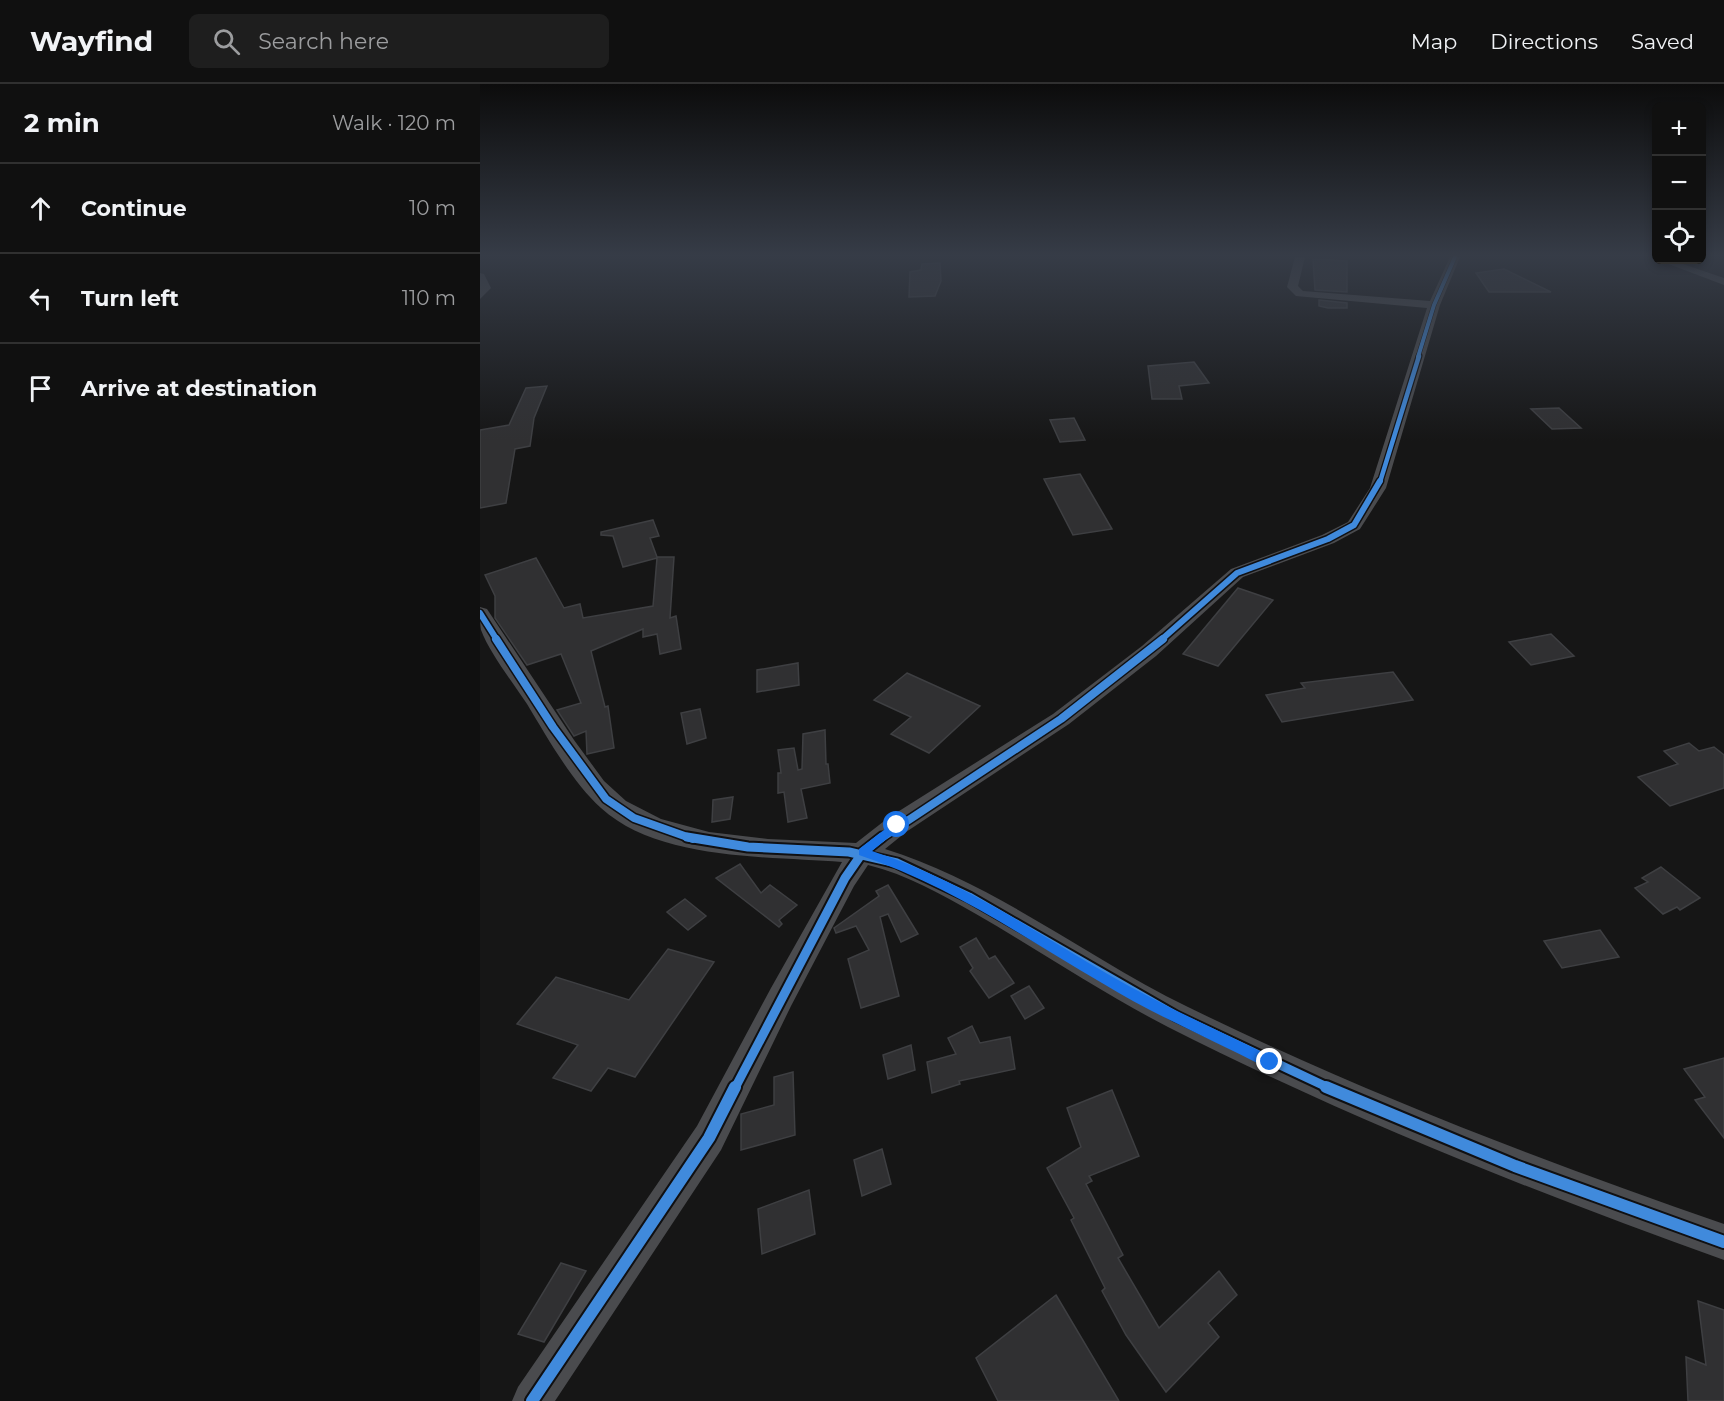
<!DOCTYPE html>
<html lang="en">
<head>
<meta charset="utf-8">
<style>
	:root { --surface:#101010; --page:#1e1e1e; --text:#f1f3f6; --muted:#9c9d9f; --line:#303030 }
	body { margin:0; font-family:Montserrat,sans-serif; background:var(--page); color:var(--text) }
	.controls { position:absolute; right:18px; top:18px; display:grid; overflow:hidden; border-radius:9px; box-shadow:0 3px 9px #0003 }
	.controls button { width:54px; height:54px; display:grid; place-items:center; padding:0; border:0; border-bottom:2px solid var(--line); background:var(--surface); color:var(--text); font:30px sans-serif }
	.stop { position:absolute; width:18px; height:18px; margin:-14px; border:4px solid #1a73e8; border-radius:50%; background:#fff }
	.stop.end { background:#1a73e8; border-color:#fff; box-shadow:0 2px 6px #0008 }
	.list { margin:0; padding:0; list-style:none }
	h2 { display:flex; justify-content:space-between; align-items:center; height:78px; margin:0; padding:0 24px; font-size:26px }
	h2 small { font-size:20px; font-weight:400; color:var(--muted) }
	.list li { display:grid; grid-template-columns:39px 1fr auto; gap:18px; align-items:center; box-sizing:border-box; height:90px; padding:0 24px; border-top:2px solid var(--line) }
	.list b { display:block; font-size:22px; white-space:nowrap }
	.list em { font-size:20px; font-style:normal; color:var(--muted) }
	.icon { flex:none; width:33px; height:33px; fill:none; stroke:currentColor; stroke-width:2; stroke-linecap:round; stroke-linejoin:round }
	.map { position:relative; flex:none; width:1244px; height:1317px; overflow:hidden }
	header { display:flex; align-items:center; gap:36px; box-sizing:border-box; height:84px; padding:0 30px; background:var(--surface); border-bottom:2px solid var(--line) }
	header strong { font-size:28px }
	nav { display:flex; gap:33px; margin-inline-start:auto; font-size:21px }
	.search { width:420px; height:54px; background:var(--page); display:flex; align-items:center; gap:15px; box-sizing:border-box; padding:0 21px; border-radius:9px; color:var(--muted); font-size:22px }
	main { display:flex }
	aside { flex:1; background:var(--surface) }
	.map>svg:first-child { display:block }
	.building { fill:#303032; stroke:#3e3f42; stroke-width:1.5 }
	.lines { fill:none; stroke-linecap:round; stroke-linejoin:round }
	.minor { fill:#4a4b4e; fill-rule:evenodd }
	.cycleway-far5-casing { stroke:#101012; stroke-width:5 }
	.cycleway-far4-casing { stroke:#101012; stroke-width:7 }
	.cycleway-far3-casing { stroke:#101012; stroke-width:9 }
	.cycleway-far2-casing { stroke:#101012; stroke-width:11 }
	.cycleway-far1-casing { stroke:#101012; stroke-width:13 }
	.cycleway-casing { stroke:#101012; stroke-width:16 }
	.cycleway-far5 { stroke:#408adc; stroke-width:4 }
	.cycleway-far4 { stroke:#408adc; stroke-width:4.5 }
	.cycleway-far3 { stroke:#408adc; stroke-width:6 }
	.cycleway-far2 { stroke:#408adc; stroke-width:8 }
	.cycleway-far1 { stroke:#408adc; stroke-width:9 }
	.cycleway { stroke:#408adc; stroke-width:12 }
	.route { fill:#1a73e8 }
</style>
</head>
<body>
<header>
<strong>Wayfind</strong>
<div class="search"><svg class="icon" aria-label="search" viewBox="0 0 24 24"><circle cx="10" cy="10" r="6"/><path d="M15 15l6 6"/></svg>Search here</div>
<nav><a>Map</a><a>Directions</a><a>Saved</a></nav>
</header>
<main>
<aside>
<h2>2 min<small>Walk · 120 m</small></h2>
<ul class="list">
<li><svg class="icon" aria-label="ahead" viewBox="0 0 24 24"><path d="M12 20V5M6 11l6-6 6 6"/></svg><div><b>Continue</b></div><em>10 m</em></li>
<li><svg class="icon" aria-label="left" viewBox="0 0 24 24"><path d="M17 20v-9H6M10 6l-5 5 5 5"/></svg><div><b>Turn left</b></div><em>110 m</em></li>
<li><svg class="icon" aria-label="arrive" viewBox="0 0 24 24"><path d="M6 21V4h12l-3 4 3 4H6"/></svg><div><b>Arrive at destination</b></div></li>
</ul>
</aside>
<div class="map">
<svg width="1244" height="1317" viewBox="0 0 1244 1317">
	<rect width="100%" height="100%" fill="#161616"/>
	<g class="building">
		<polygon points="833,175 867,177 867,208 835,206"/>
		<polygon points="460,179 461,197 455,212 429,213 430,188 441,186 442,180"/>
		<polygon points="1024,185 1071,208 1009,208 996,189"/>
		<polygon points="839,216 867,219 867,224 848,224 839,222"/>
		<polygon points="714,278 729,299 699,302 702,315 672,315 668,282"/>
		<polygon points="67,302 54,334 50,362 35,365 26,419 0,424 0,346 29,341 46,304"/>
		<polygon points="1079,324 1101,344 1072,345 1051,325"/>
		<polygon points="594,334 605,356 580,358 570,336"/>
		<polygon points="600,390 632,445 593,451 564,395"/>
		<polygon points="173,436 179,452 170,454 177,473 194,473 190,534 196,532 201,565 180,570 177,550 163,553 163,545 111,567 125,623 128,622 134,664 107,670 106,647 94,652 77,626 101,619 81,570 47,581 15,534 15,512 5,491 56,474 84,524 100,520 103,534 173,522 177,474 143,483 133,452 121,451 121,448"/>
		<polygon points="758,504 793,516 738,582 703,570"/>
		<polygon points="1071,550 1094,572 1051,581 1029,558"/>
		<polygon points="318,579 319,601 277,608 277,586"/>
		<polygon points="913,588 933,616 802,638 786,611 825,604 821,599"/>
		<polygon points="427,589 500,622 449,669 411,650 431,633 394,616"/>
		<polygon points="220,625 226,654 207,660 201,629"/>
		<polygon points="345,646 346,680 348,680 350,699 321,705 327,734 308,738 304,708 298,709 298,689 301,689 298,666 314,664 318,686 322,685 323,650"/>
		<polygon points="1209,659 1219,667 1234,663 1244,671 1244,704 1190,722 1158,693 1198,680 1184,667"/>
		<polygon points="253,713 250,735 232,738 233,716"/>
		<polygon points="260,780 281,809 290,801 317,821 299,836 302,840 299,843 236,794"/>
		<polygon points="1181,783 1220,814 1200,826 1197,823 1183,830 1155,804 1168,798 1162,794"/>
		<polygon points="408,801 438,850 421,858 408,830 400,833 419,912 381,924 368,875 389,866 376,842 356,849 354,844 399,812 396,807"/>
		<polygon points="205,815 226,832 208,846 187,828"/>
		<polygon points="1120,846 1139,873 1082,884 1064,857"/>
		<polygon points="496,854 509,875 515,872 534,899 509,914 490,887 493,884 480,863"/>
		<polygon points="188,865 234,878 155,993 128,984 111,1007 73,994 98,961 37,940 76,893 149,916"/>
		<polygon points="549,902 564,924 545,935 531,912"/>
		<polygon points="492,942 500,959 530,953 535,985 479,997 480,1000 452,1009 447,978 476,970 468,954"/>
		<polygon points="431,961 435,986 408,995 403,971"/>
		<polygon points="1244,974 1244,1054 1215,1016 1225,1013 1204,985"/>
		<polygon points="313,988 315,1051 261,1066 261,1030 294,1021 294,993"/>
		<polygon points="632,1006 659,1072 609,1092 612,1097 606,1100 643,1171 638,1174 679,1244 739,1187 757,1211 728,1239 739,1253 686,1308 646,1251 622,1207 625,1204 591,1136 594,1134 567,1084 601,1063 587,1024"/>
		<polygon points="402,1065 411,1100 382,1112 374,1076"/>
		<polygon points="329,1106 335,1150 282,1170 278,1125"/>
		<polygon points="81,1179 106,1187 64,1258 38,1250"/>
		<polygon points="576,1211 639,1317 518,1317 496,1274"/>
		<polygon points="1218,1217 1244,1226 1244,1317 1208,1317 1206,1273 1226,1281"/>
	</g>
	<g class="lines">
		<g class="minor">
			<path d="M815 173H825L818 202 823 207 950 217 970 173H980L960 221 906 404 880 445 854 459 763 493 676 572 589 640 426 748 405 765C514 799 606 873 708 923 882 1008 1062 1077 1244 1140V1176C1054 1108 868 1034 688 943 622 909 560 867 496 830 462 811 426 790 388 781L374 802 311 922 241 1066 75 1317H32L38 1303 217 1042 291 904 362 778C289 772 179 777 121 724 92 698 67 653 47 620 33 599 9 568 1 546 0 540 0 530 0 523L7 525 94 656 124 697 146 717 181 735 229 748 288 755 376 759 408 734 573 630 662 562 751 485 842 451 868 438 890 404 947 224 816 212 807 203Z"/>
			<polygon points="1178,176 1191,176 1244,194 1244,201"/>
			<polygon points="0,189 4,190 11,204 0,215"/>
		</g>
		<g class="cycleway-far5-casing">
			<polyline id="cycleway-far5" points="938,273 954,221 975,173"/>
		</g>
		<g class="cycleway-far4-casing">
			<polyline id="cycleway-far4" points="900,398 939,272"/>
		</g>
		<g class="cycleway-far3-casing">
			<g id="cycleway-far3">
				<polyline points="0,529 17,556"/>
				<polyline points="681,556 757,489 848,455 874,441 900,397"/>
			</g>
		</g>
		<g class="cycleway-far2-casing">
			<g id="cycleway-far2">
				<polyline points="16,555 73,643 126,715 154,734 213,755"/>
				<polyline points="400,755 581,635 683,555"/>
			</g>
		</g>
		<g class="cycleway-far1-casing">
			<g id="cycleway-far1">
				<polyline points="207,753 268,763 369,768 417,779 489,813 696,932 849,1004"/>
				<polyline points="255,1004 365,794 383,768 402,753"/>
			</g>
		</g>
		<g class="cycleway-casing">
			<g id="cycleway">
				<polyline points="846,1003 1035,1082 1244,1158"/>
				<polyline points="52,1317 229,1054 255,1003"/>
			</g>
		</g>
		<use href="#cycleway-far5" class="cycleway-far5"/>
		<use href="#cycleway-far4" class="cycleway-far4"/>
		<use href="#cycleway-far3" class="cycleway-far3"/>
		<use href="#cycleway-far2" class="cycleway-far2"/>
		<use href="#cycleway-far1" class="cycleway-far1"/>
		<use href="#cycleway" class="cycleway"/>
	</g>
	<linearGradient id="sky" x2="0" y2="1"><stop stop-color="#0c0c0c"/><stop offset="0.48" stop-color="#363c47"/><stop offset="1" stop-color="#363c47" stop-opacity="0"/></linearGradient>
	<rect width="1244" height="357" fill="url(#sky)"/>
	<path class="route" d="M417 736 421 738V743L392 767C479 795 553 847 631 892 683 922 740 947 794 974V983H785C731 955 674 931 622 899 542 852 467 800 379 771V765Z"/>
</svg>
<div class="controls">
<button>+</button>
<button>−</button>
<button><svg class="icon" aria-label="locate" viewBox="0 0 24 24"><circle cx="12" cy="12" r="6"/><path d="M12 2v4M12 18v4M2 12h4M18 12h4"/></svg></button>
</div>
<div class="stop" style="left:417px;top:741px"></div>
<div class="stop end" style="left:790px;top:978px"></div>
</div>
</main>
</body>
</html>
